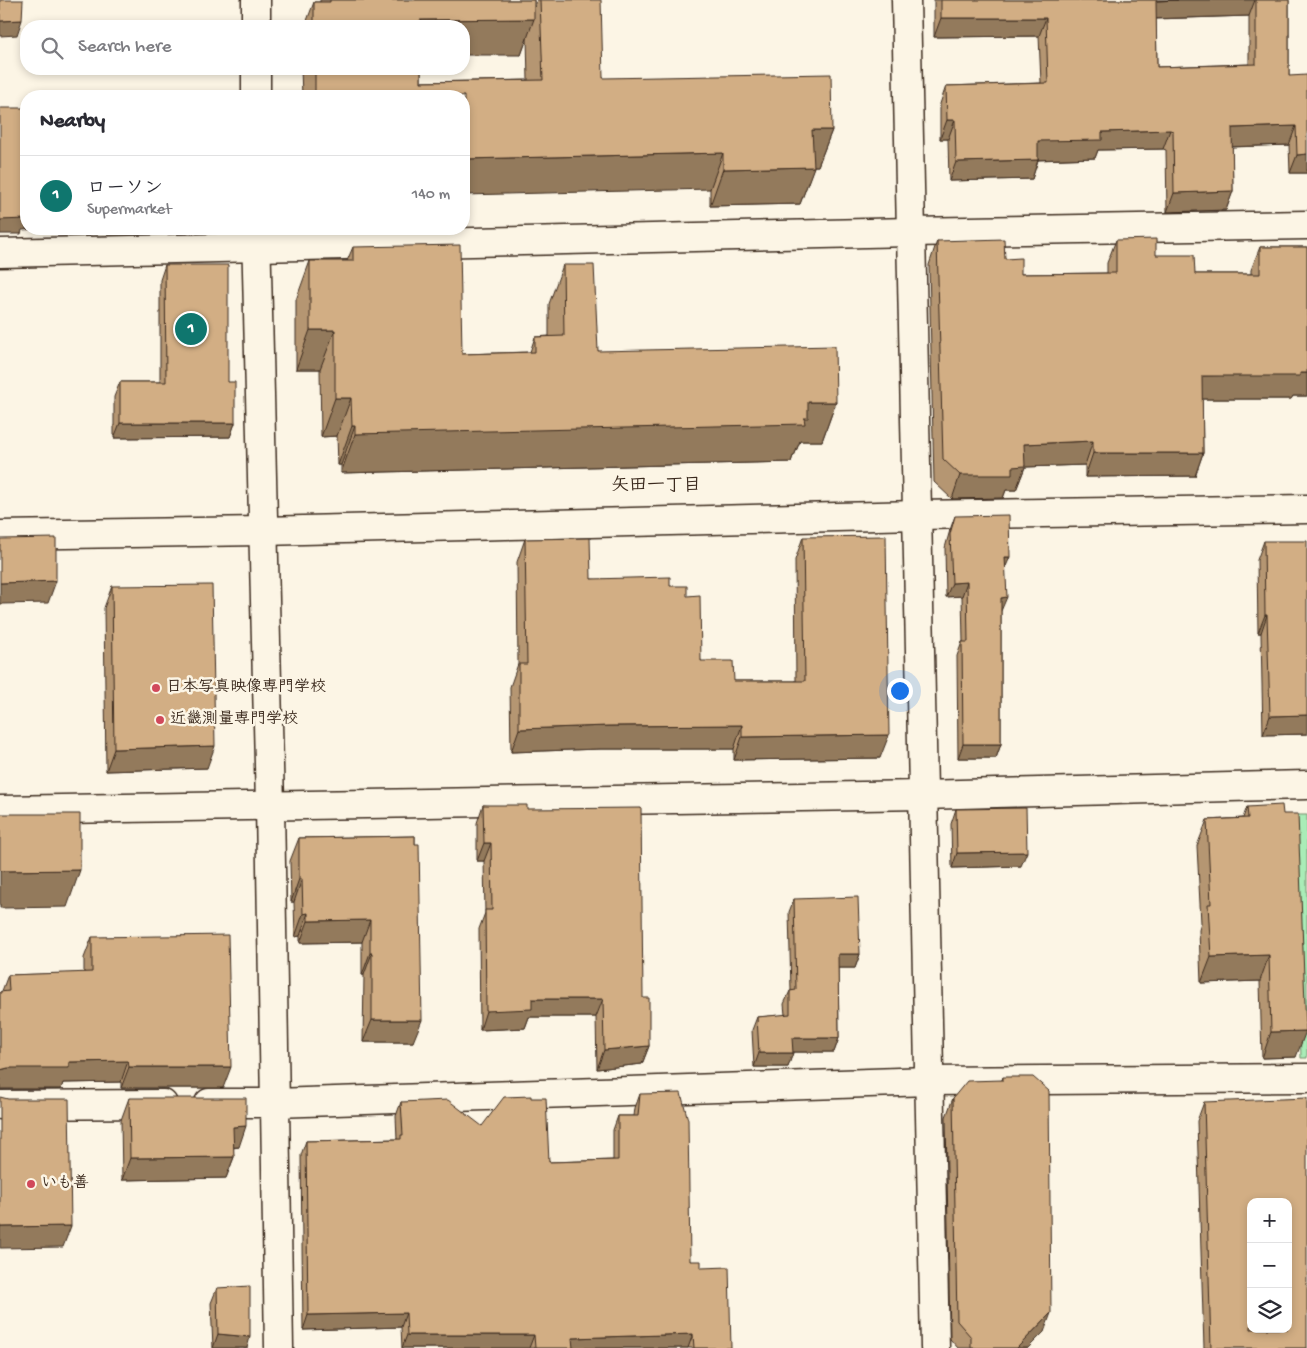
<!DOCTYPE html>
<html lang="en">
<head>
<meta charset="utf-8">
<style>
	:root { --surface:#fff; --page:#f2f2f3; --text:#2b2b33; --muted:#7c7c81; --line:#e1e1e2; --accent:#0f766e }
	body { margin:0; font-family:"Gochi Hand","Klee One",sans-serif; background:var(--page); color:var(--text) }
	.controls { position:absolute; right:15px; bottom:15px; display:grid; overflow:hidden; border-radius:10px; box-shadow:0 2px 8px #0003 }
	.controls button { width:45px; height:45px; display:grid; place-items:center; padding:0; border:0; border-bottom:1px solid var(--line); background:var(--surface); color:var(--text); font:25px sans-serif }
	.you { position:absolute; left:899px; top:690px; width:18px; height:18px; margin:-12px; border:4px solid #fff; border-radius:50%; background:#1a73e8; box-shadow:0 0 0 8px #1a73e833 }
	.badge { display:grid; place-items:center; width:32px; height:32px; border-radius:50%; background:var(--accent); color:#fff; font-size:16px; font-weight:700 }
	.pin { position:absolute; translate:-50% -50%; border:2px solid #fff; box-shadow:0 1px 5px #0006 }
	.list { margin:0; padding:0; list-style:none }
	h2 { display:flex; justify-content:space-between; align-items:center; height:65px; margin:0; padding:0 20px; font-size:21px }
	h2 small { font-size:16px; font-weight:400; color:var(--muted) }
	.list li { display:grid; grid-template-columns:32px 1fr auto; gap:15px; align-items:center; box-sizing:border-box; height:80px; padding:0 20px; border-top:1px solid var(--line) }
	.list b { display:block; font-size:19px; white-space:nowrap }
	.list p { margin:0; font-size:16px; white-space:nowrap; color:var(--muted) }
	.list em { font-size:16px; font-style:normal; color:var(--muted) }
	.icon { flex:none; width:28px; height:28px; fill:none; stroke:currentColor; stroke-width:2; stroke-linecap:round; stroke-linejoin:round }
	.map { position:relative; flex:none; width:1307px; height:1348px; overflow:hidden }
	.search { position:absolute; background:var(--surface); box-shadow:0 2px 8px #0003; left:20px; top:20px; width:450px; height:55px; display:flex; align-items:center; gap:12px; box-sizing:border-box; padding:0 18px; border-radius:20px; color:var(--muted); font-size:19px }
	.panel { position:absolute; background:var(--surface); box-shadow:0 2px 8px #0003; left:20px; top:90px; width:450px; height:145px; border-radius:20px }
	.map>svg:first-child { display:block }
	.green { fill:#a9ecb7; stroke:#728b6a }
	.lines { fill:none; stroke-linecap:round; stroke-linejoin:round }
	.minor-casing { stroke:#3b2a1e; stroke-width:31 }
	.tertiary-casing { stroke:#3b2a1e; stroke-width:31 }
	.minor { stroke:#fcf5e5; stroke-width:28 }
	.tertiary { stroke:#fcf5e5; stroke-width:28 }
	.wall { fill:#b59672; stroke:#3b2a1e; fill-rule:evenodd }
	.shaded-wall { fill:#937a5c; stroke:#3b2a1e }
	.building { fill:#d2ae84; stroke:#3b2a1e; fill-rule:evenodd }
	.poi-dot { fill:#d1495b; stroke:#fcf5e5; stroke-width:2 }
	.labels { text-anchor:middle; dominant-baseline:central; stroke-width:5; stroke-linejoin:round; paint-order:stroke }
	.poi-label { font-size:16px; font-weight:bold; fill:#3b2a1e; stroke:#fcf5e5; text-anchor:start }
	.neighbourhood-label { font-size:18px; font-weight:bold; fill:#3b2a1e; stroke:#fcf5e5 }
</style>
</head>
<body>
<div class="map">
<svg width="1307" height="1348" viewBox="0 0 1307 1348">
	<rect width="100%" height="100%" fill="#fcf5e5"/>
	<filter id="ink" filterUnits="userSpaceOnUse"><feTurbulence type="fractalNoise" baseFrequency=".02" numOctaves="2"/><feDisplacementMap in="SourceGraphic" scale="10" xChannelSelector="R" yChannelSelector="G"/><feConvolveMatrix kernelMatrix="1 2 1 2 8 2 1 2 1" color-interpolation-filters="sRGB"/></filter>
	<g filter="url(#ink)">
		<polygon class="green" points="1295,815 1307,815 1307,1058 1301,1058"/>
		<g class="lines">
			<g class="minor-casing">
				<g id="minor">
					<polyline points="256,0 256,26"/>
					<polyline points="906,0 935,1348"/>
					<polyline points="256,69 256,96"/>
					<polyline points="256,230 270,806 279,1348"/>
					<polyline points="0,253 911,232 1307,225"/>
					<polyline points="0,535 263,531 918,515 1307,509"/>
					<polyline points="209,1103 275,1103 929,1081 1307,1078"/>
					<polyline points="0,1105 163,1104"/>
				</g>
			</g>
			<g class="tertiary-casing">
				<polyline id="tertiary" points="0,810 923,795 1307,785"/>
			</g>
			<use href="#minor" class="minor"/>
			<use href="#tertiary" class="tertiary"/>
		</g>
		<g class="wall">
			<polygon points="320,0 534,0 534,9 537,0 540,0 603,78 832,130 818,166 814,166 800,204 710,206 710,189 464,96 302,96 301,69 421,69 421,82 528,80 527,38 521,55 464,26 305,26 314,2 320,2"/>
			<path d="M934 0H1289V76L1307 173H1290L1289 145 1232 147 1233 191 1226 210 1167 212 1166 150 1163 149 1098 150 1095 158 1038 160 1032 179 949 181 948 139H940V104L946 86 1041 83 1039 36 934 37ZM1249 16V64L1157 67 1156 19Z"/>
			<polygon points="1116,240 1156,255 1195,274 1251,274 1251,270 1260,247 1307,247 1307,396 1293,396 1291,399 1202,399 1203,453 1195,476 1085,477 1085,465 1025,467 1016,490 1006,490 1003,498 952,499 934,482 929,265 937,241 1005,259 1021,274 1107,273 1107,263"/>
			<polygon points="353,247 462,354 530,352 535,337 549,336 549,304 563,265 598,351 836,402 822,441 800,441 794,456 793,456 791,462 341,473 341,465 338,465 337,436 321,437 320,369 296,369 296,300 310,261 347,261"/>
			<polygon points="165,265 228,382 235,423 230,437 114,438 114,397 120,382 160,382 160,280"/>
			<polygon points="955,516 1005,569 1001,611 1001,744 996,758 958,758 957,656 962,642 963,642 962,596 946,597 945,548 950,530"/>
			<polygon points="803,537 880,758 734,760 734,749 600,749 511,752 510,687 518,664 517,562 525,539 591,579 670,586 687,596 701,661 734,681 796,681 795,560"/>
			<polygon points="1264,541 1307,734 1263,735 1261,633 1258,633 1257,560"/>
			<polygon points="112,586 207,768 106,771 104,608"/>
			<polygon points="483,805 527,809 643,998 649,1046 642,1064 597,1069 596,1017 529,1017 525,1028 480,1030 479,929 485,913 484,861 477,861 477,823"/>
			<polygon points="1247,807 1296,1057 1262,1058 1260,981 1201,983 1199,930 1201,923 1197,846 1207,820 1243,818"/>
			<polygon points="956,809 1021,866 952,868 951,824"/>
			<polygon points="415,836 413,1042 363,1042 364,975 362,975 362,942 300,943 300,936 295,937 294,902 291,902 290,861 299,838"/>
			<polygon points="794,899 860,954 855,968 838,968 839,1038 834,1052 793,1052 788,1067 754,1067 752,1030 757,1017 785,1015 784,1004 790,991 791,991 789,912"/>
			<polygon points="92,937 223,1088 121,1088 121,1082 63,1083 61,1089 0,1089 0,992 2,991 8,975 84,973 84,958"/>
			<polygon points="1003,1077 1044,1332 1028,1348 958,1348 950,1339 946,1117 953,1098 1002,1080"/>
			<polygon points="640,1094 690,1261 701,1268 731,1348 402,1348 401,1327 303,1330 301,1155 306,1141 397,1139 396,1116 401,1102 482,1126 531,1098 549,1162 613,1160 613,1130 618,1116 634,1116 635,1108"/>
			<polygon points="129,1098 239,1147 233,1148 234,1157 226,1178 122,1180 121,1120"/>
			<polygon points="1204,1102 1307,1348 1204,1348 1197,1121"/>
			<polygon points="217,1288 247,1348 213,1348 211,1303"/>
		</g>
		<g class="shaded-wall">
			<polygon points="1178,0 1255,0 1249,16 1149,19 1156,1"/>
			<polygon points="941,18 1046,18 1039,36 934,37"/>
			<polygon points="534,19 521,55 464,55 464,26 417,26 420,20"/>
			<polygon points="22,20 17,35 0,36 0,21"/>
			<polygon points="947,120 955,120 948,139 940,139"/>
			<polygon points="1296,126 1289,145 1225,147 1232,128"/>
			<polygon points="812,130 832,130 818,166 799,166"/>
			<polygon points="1170,130 1163,149 1098,150 1095,158 1031,160 1038,141 1102,132"/>
			<polygon points="723,153 710,189 464,195 464,159"/>
			<polygon points="1307,154 1307,173 1290,173 1297,155"/>
			<polygon points="1038,160 1032,179 949,181 956,162"/>
			<polygon points="814,167 800,204 710,206 723,169"/>
			<polygon points="1233,191 1226,210 1167,212 1174,193"/>
			<polygon points="26,216 26,229 39,229 22,230 21,234 0,234 0,220"/>
			<polygon points="310,330 335,330 320,369 296,369"/>
			<polygon points="1307,373 1307,396 1293,396 1291,399 1193,399 1202,376"/>
			<polygon points="335,398 351,398 337,436 321,437"/>
			<polygon points="808,402 836,402 822,441 800,441 794,456 793,456 791,462 341,473 355,434"/>
			<polygon points="120,423 235,423 230,437 114,438"/>
			<polygon points="352,426 355,426 341,465 338,465"/>
			<polygon points="1093,441 1085,465 1025,467 1016,490 1006,490 1003,498 952,499 960,475 1012,467 1024,444"/>
			<polygon points="1093,453 1203,453 1195,476 1085,477"/>
			<polygon points="1005,557 1010,557 1004,571"/>
			<polygon points="56,581 48,603 0,604 0,583"/>
			<polygon points="967,582 962,596 946,597 952,583"/>
			<polygon points="1007,597 1001,611 995,612 1001,598"/>
			<polygon points="1265,615 1267,615 1261,633 1258,633"/>
			<polygon points="1307,715 1307,734 1263,735 1270,716"/>
			<polygon points="742,725 734,749 600,749 511,752 519,729 608,726"/>
			<polygon points="889,735 880,758 734,760 742,737"/>
			<polygon points="963,744 1001,744 996,758 958,758"/>
			<polygon points="215,746 207,768 106,771 114,749"/>
			<polygon points="484,843 491,843 484,861 477,861"/>
			<polygon points="1027,852 1021,866 952,868 957,853"/>
			<polygon points="80,870 67,907 0,908 0,871"/>
			<polygon points="299,879 302,879 294,902 291,902"/>
			<polygon points="308,913 300,936 295,937 303,914"/>
			<polygon points="370,920 362,942 300,943 308,921"/>
			<polygon points="370,953 372,953 364,975 362,975"/>
			<polygon points="838,954 860,954 855,968 833,968"/>
			<polygon points="1269,955 1260,981 1201,983 1211,957"/>
			<polygon points="532,999 603,999 596,1017 529,1017 525,1028 480,1030 486,1011"/>
			<polygon points="372,1020 422,1020 413,1042 363,1042"/>
			<polygon points="1306,1031 1296,1057 1262,1058 1271,1032"/>
			<polygon points="792,1038 839,1038 834,1052 787,1052"/>
			<polygon points="649,1046 642,1064 597,1069 604,1050"/>
			<polygon points="759,1053 793,1053 788,1067 754,1067"/>
			<polygon points="128,1061 121,1082 63,1083 61,1089 0,1089 0,1070 8,1068 69,1062"/>
			<polygon points="129,1067 231,1067 223,1088 121,1088"/>
			<polygon points="246,1126 239,1147 225,1148 233,1127"/>
			<polygon points="234,1157 226,1178 122,1180 130,1158"/>
			<polygon points="71,1226 63,1247 0,1248 0,1227"/>
			<polygon points="406,1313 401,1327 303,1330 308,1315"/>
			<polygon points="1051,1313 1044,1332 1028,1348 1017,1348"/>
			<polygon points="218,1334 250,1337 247,1348 213,1348"/>
			<polygon points="693,1334 688,1348 569,1348 572,1338"/>
			<polygon points="407,1335 534,1335 529,1348 402,1348"/>
		</g>
		<g class="building">
			<polygon points="0,0 23,0 22,20 0,21"/>
			<polygon points="330,0 534,0 534,19 420,20 420,26 314,26 314,2 330,2"/>
			<polygon points="540,0 601,0 603,78 831,74 832,130 812,130 814,167 723,169 723,153 464,159 464,96 315,96 315,69 421,69 421,82 543,80"/>
			<polygon points="941,0 1178,0 1156,1 1157,67 1256,64 1256,0 1289,0 1289,76 1307,75 1307,154 1297,155 1296,126 1232,128 1233,191 1174,193 1173,131 1170,130 1102,132 1102,140 1038,141 1038,160 956,162 955,120 947,120 946,86 1048,83 1046,18 941,18"/>
			<polygon points="0,108 26,108 26,219 0,220"/>
			<polygon points="1004,239 1005,259 1021,258 1021,274 1116,273 1116,240 1156,239 1156,255 1194,255 1195,274 1260,274 1260,247 1307,247 1307,373 1300,373 1300,376 1202,376 1203,453 1093,453 1093,441 1024,444 1025,466 1012,467 1012,475 960,475 943,459 937,241"/>
			<polygon points="460,245 462,354 535,352 535,337 564,336 563,265 594,265 598,351 835,346 836,402 808,402 808,418 804,418 805,424 355,434 355,426 352,426 351,398 335,398 335,330 310,330 310,261 353,261 353,247"/>
			<polygon points="165,265 228,265 228,382 235,382 235,423 120,423 120,382 166,382"/>
			<polygon points="1009,515 1010,557 1005,557 1007,597 1001,598 1001,744 963,744 962,642 968,642 967,582 952,583 950,534 955,516"/>
			<polygon points="886,536 889,735 742,737 742,725 608,726 519,729 519,664 527,664 525,539 590,538 591,579 670,577 670,586 687,586 687,596 700,595 701,661 733,661 734,681 805,681 803,537"/>
			<polygon points="56,538 56,581 0,583 0,539"/>
			<polygon points="1264,541 1307,541 1307,715 1270,716 1267,615 1265,615"/>
			<polygon points="212,585 215,746 114,749 112,586"/>
			<polygon points="483,805 527,805 527,809 641,808 643,998 649,998 649,1046 604,1050 603,999 532,999 532,1009 486,1011 485,910 492,910 491,843 484,843"/>
			<polygon points="1282,805 1283,814 1298,814 1306,1031 1271,1032 1269,955 1211,957 1208,904 1211,904 1207,820 1248,818 1247,807"/>
			<polygon points="1026,808 1027,852 957,853 956,809"/>
			<polygon points="0,814 80,814 80,870 0,871"/>
			<polygon points="415,836 415,844 419,844 422,1020 372,1020 372,953 370,953 370,920 308,921 308,913 303,914 302,879 299,879 299,838"/>
			<polygon points="858,897 860,954 838,954 839,1038 792,1038 793,1053 759,1053 757,1017 790,1014 790,991 796,990 794,899"/>
			<polygon points="228,935 231,1067 129,1067 128,1061 69,1062 69,1068 8,1068 0,1070 0,992 9,991 8,975 92,972 92,937"/>
			<polygon points="1003,1077 1033,1077 1049,1091 1051,1313 1017,1348 971,1348 971,1337 957,1321 953,1098 967,1081 1003,1080"/>
			<polygon points="681,1093 688,1120 690,1261 701,1261 701,1268 729,1267 731,1348 694,1348 693,1334 572,1338 573,1348 535,1348 534,1335 407,1335 406,1313 308,1315 306,1141 401,1139 401,1135 403,1135 401,1102 448,1100 482,1126 504,1097 531,1096 531,1098 546,1098 549,1162 618,1160 618,1116 638,1116 640,1094"/>
			<polygon points="0,1097 8,1099 69,1099 71,1226 0,1227"/>
			<polygon points="129,1098 246,1098 246,1126 233,1127 234,1157 130,1158"/>
			<path d="M1307 1098V1348H1211L1204 1102ZM1251 1202H1288V1329H1251Z"/>
			<polygon points="250,1286 250,1337 218,1334 217,1288"/>
		</g>
	</g>
	<g class="poi-dot">
		<circle cx="156" cy="688" r="5"/>
		<circle cx="160" cy="720" r="5"/>
		<circle cx="31" cy="1184" r="5"/>
	</g>
	<g class="labels">
		<g class="poi-label">
			<text x="166" y="688">日本写真映像専門学校</text>
			<text x="170" y="720">近畿測量専門学校</text>
			<text x="41" y="1184">いも善</text>
		</g>
		<g class="neighbourhood-label">
			<text x="656" y="486">矢田一丁目</text>
		</g>
	</g>
</svg>
<div class="controls">
<button>+</button>
<button>−</button>
<button><svg class="icon" aria-label="layers" viewBox="0 0 24 24"><path d="M12 4l9 5-9 5-9-5zM3 14l9 5 9-5"/></svg></button>
</div>
<div class="you"></div>
<div class="pin badge" style="left:191px;top:329px">1</div>
<div class="search"><svg class="icon" aria-label="search" viewBox="0 0 24 24"><circle cx="10" cy="10" r="6"/><path d="M15 15l6 6"/></svg>Search here</div>
<section class="panel">
<h2>Nearby<small></small></h2>
<ul class="list">
<li><span class="badge">1</span><div><b>ローソン</b><p>Supermarket</p></div><em>140 m</em></li>
</ul>
</section>
</div>
</body>
</html>
